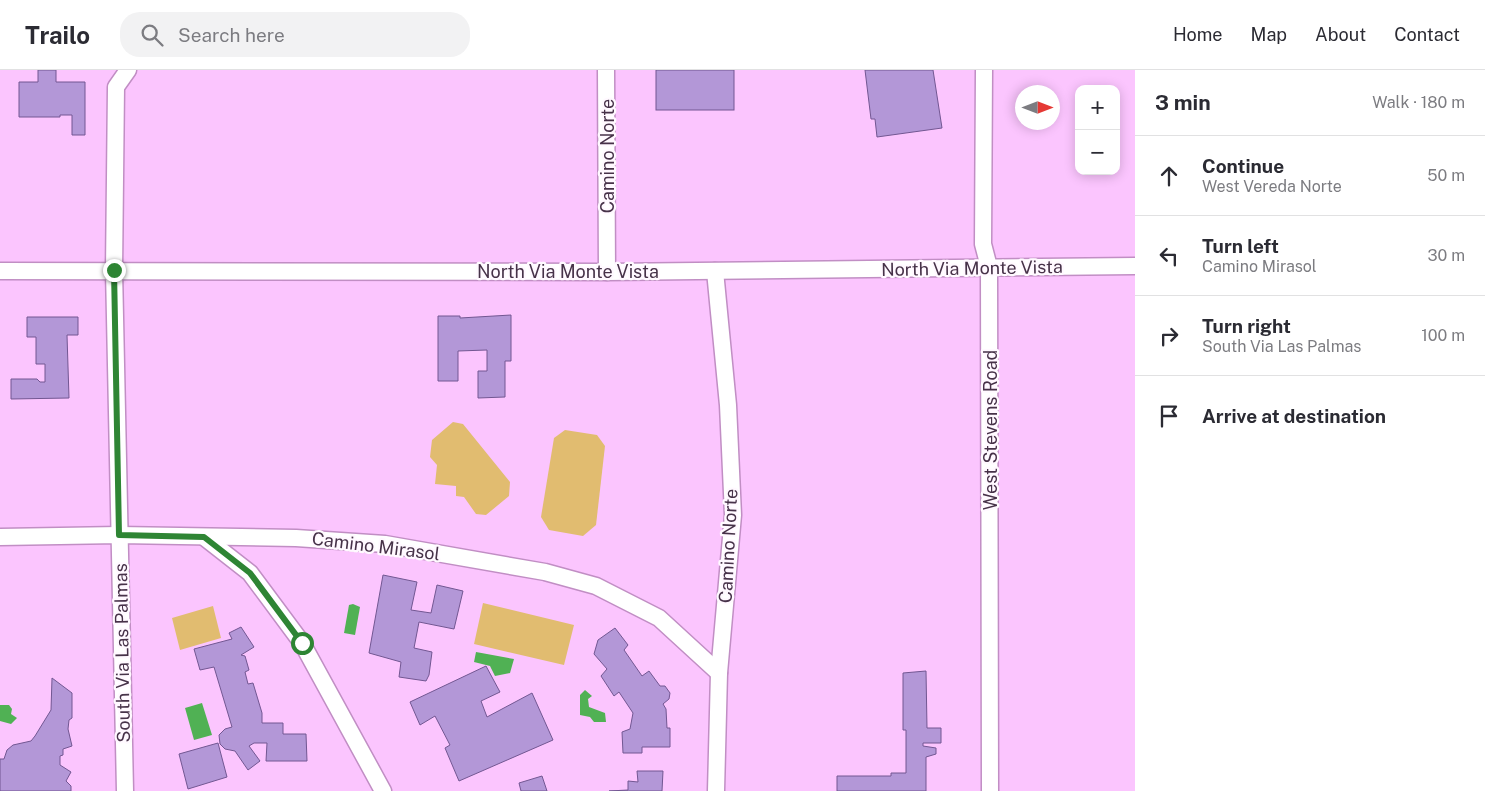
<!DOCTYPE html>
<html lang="en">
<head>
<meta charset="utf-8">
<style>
	:root { --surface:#fff; --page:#f2f2f3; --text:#2b2b33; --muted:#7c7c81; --line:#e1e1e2 }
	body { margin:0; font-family:"Public Sans",sans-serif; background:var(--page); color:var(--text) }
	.controls { position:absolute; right:15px; top:15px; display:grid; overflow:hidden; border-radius:10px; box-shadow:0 2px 12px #0003 }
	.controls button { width:45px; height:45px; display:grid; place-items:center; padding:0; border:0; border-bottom:1px solid var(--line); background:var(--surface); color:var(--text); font:25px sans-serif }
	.compass { position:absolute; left:1015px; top:15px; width:45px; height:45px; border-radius:50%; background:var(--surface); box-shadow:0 2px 12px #0003; rotate:90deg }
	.stop { position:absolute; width:15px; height:15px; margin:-11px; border:4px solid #2e8534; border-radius:50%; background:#fff }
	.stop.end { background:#2e8534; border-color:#fff; box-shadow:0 1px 5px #0008 }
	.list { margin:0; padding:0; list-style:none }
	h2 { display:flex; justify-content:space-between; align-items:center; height:65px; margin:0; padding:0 20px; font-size:21px }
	h2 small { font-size:16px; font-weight:400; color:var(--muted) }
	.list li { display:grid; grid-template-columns:32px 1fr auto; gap:15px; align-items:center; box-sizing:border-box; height:80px; padding:0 20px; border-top:1px solid var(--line) }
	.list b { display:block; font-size:19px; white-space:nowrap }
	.list p { margin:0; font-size:16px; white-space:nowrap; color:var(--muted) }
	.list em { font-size:16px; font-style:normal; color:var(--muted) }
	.icon { flex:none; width:28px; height:28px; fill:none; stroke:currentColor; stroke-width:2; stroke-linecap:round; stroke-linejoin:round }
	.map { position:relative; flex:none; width:1135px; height:721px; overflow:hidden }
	header { display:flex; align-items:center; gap:30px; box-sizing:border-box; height:70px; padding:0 25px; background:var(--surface); border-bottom:1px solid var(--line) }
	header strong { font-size:24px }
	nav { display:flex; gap:28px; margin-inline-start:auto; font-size:18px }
	.search { width:350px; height:45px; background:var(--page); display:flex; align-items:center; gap:12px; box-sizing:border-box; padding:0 18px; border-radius:20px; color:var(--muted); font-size:19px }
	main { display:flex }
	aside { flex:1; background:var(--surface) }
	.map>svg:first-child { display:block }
	.green { fill:#e1bc70 }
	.water { fill:#50b154 }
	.building { fill:#b397d7; stroke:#725792 }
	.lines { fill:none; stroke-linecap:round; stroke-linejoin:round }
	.minor-casing { stroke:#c18ec4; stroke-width:19 }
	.minor { stroke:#fff; stroke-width:16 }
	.route { stroke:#2e8534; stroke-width:6 }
	.labels { text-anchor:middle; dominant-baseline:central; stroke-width:4.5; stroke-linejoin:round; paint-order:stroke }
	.street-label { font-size:18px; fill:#473249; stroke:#fff9ff }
</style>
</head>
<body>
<header>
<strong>Trailo</strong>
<div class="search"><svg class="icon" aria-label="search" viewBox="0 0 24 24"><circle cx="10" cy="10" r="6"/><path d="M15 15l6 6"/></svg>Search here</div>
<nav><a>Home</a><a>Map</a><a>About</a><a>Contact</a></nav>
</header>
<main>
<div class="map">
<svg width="1135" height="721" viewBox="0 0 1135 721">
	<rect width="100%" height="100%" fill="#fbc5fe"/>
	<g class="green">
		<polygon points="453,352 463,354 510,412 509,426 486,445 476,444 464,427 456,426 456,416 435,414 437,395 430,387 432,370"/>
		<polygon points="565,360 597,365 605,376 596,455 583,466 549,460 541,447 554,368"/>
		<polygon points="483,533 574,555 564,595 474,574"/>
		<polygon points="213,536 221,568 180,580 172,548"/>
	</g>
	<g class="water">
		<polygon points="353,534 360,537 355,565 344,563 349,535"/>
		<polygon points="476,582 514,589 510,603 495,606 490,596 474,592"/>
		<polygon points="585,620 592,626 588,629 589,637 605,643 606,652 594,652 590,647 580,645 580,625"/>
		<polygon points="202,633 212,665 194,670 185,638"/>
		<polygon points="0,635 9,635 12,639 11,644 17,648 11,654 0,651"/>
	</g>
	<g class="building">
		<polygon points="38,0 56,0 56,12 85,12 85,65 72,65 72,45 60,45 60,47 19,47 19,12 38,12"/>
		<rect x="656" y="0" width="78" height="40"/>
		<polygon points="865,0 933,0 942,58 877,67 875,49 871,49"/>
		<polygon points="511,245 511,291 505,291 505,327 478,328 478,301 487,301 487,280 458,281 458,311 438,311 438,246 460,246 460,248"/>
		<polygon points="27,247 78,247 78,265 67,265 69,328 11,329 11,309 37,309 40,312 45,312 45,294 36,294 36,267 27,267"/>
		<polygon points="383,505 417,512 411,540 431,543 437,515 463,521 454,559 419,552 414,578 432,582 429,605 426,611 399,607 401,592 369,583"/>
		<polygon points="241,557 254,577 241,585 245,586 249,600 245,602 248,614 253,613 262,643 262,653 283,653 283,664 306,664 307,691 266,691 267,673 254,673 249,676 260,691 248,700 235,681 225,679 220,674 219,665 225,659 232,657 214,597 200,600 194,579 232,569 229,563"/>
		<polygon points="615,558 628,575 624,580 642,606 649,601 660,616 665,616 670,623 669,629 663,634 666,639 667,658 670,658 670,677 642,677 642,683 623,683 622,662 630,659 633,643 619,622 614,626 601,606 607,599 594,584 598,570"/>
		<polygon points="486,596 500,622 481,631 487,647 532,623 553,670 459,711 445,678 450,675 435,646 420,655 410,632"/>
		<polygon points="926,601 927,658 941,658 941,673 923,673 923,676 936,678 936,684 926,687 926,721 837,721 837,706 891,706 891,703 906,703 906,660 903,660 903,603"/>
		<polygon points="52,608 72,623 72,648 69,650 68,659 72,676 63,679 63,685 60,686 60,695 71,702 66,711 71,716 71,721 0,721 0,689 4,689 7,680 13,675 31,671 35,666 51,640"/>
		<polygon points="218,673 227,707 188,719 179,684"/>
		<polygon points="637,701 663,701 662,721 609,721 628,720 628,711 638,712"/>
		<polygon points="542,706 547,721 521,721 519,713"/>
	</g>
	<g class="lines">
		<g class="minor-casing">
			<g id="minor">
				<polyline points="606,0 607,202"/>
				<polyline points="984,0 983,174 989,197 990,721"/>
				<polyline points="0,201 607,202 1135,196"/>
				<polyline points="715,201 728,335 733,445 719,603 716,721"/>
				<polyline points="0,467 119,465 296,468 385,474 545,502 596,516 659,548 719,603"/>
				<polyline points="204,467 250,503 302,573 383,721"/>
				<polyline points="125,721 114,200 116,17 128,0"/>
			</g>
		</g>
		<use href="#minor" class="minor"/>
	</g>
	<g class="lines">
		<polyline class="route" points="114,200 119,465 204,467 250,503 302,573"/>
	</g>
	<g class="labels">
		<g class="street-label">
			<text transform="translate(607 86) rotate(-90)">Camino Norte</text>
			<text transform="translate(972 198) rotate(-1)">North Via Monte Vista</text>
			<text x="568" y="201">North Via Monte Vista</text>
			<text transform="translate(990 360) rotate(-90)">West Stevens Road</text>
			<text transform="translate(376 476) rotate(7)">Camino Mirasol</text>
			<text transform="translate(728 476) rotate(-87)">Camino Norte</text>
			<text transform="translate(122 583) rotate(-91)">South Via Las Palmas</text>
		</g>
	</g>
</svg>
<div class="controls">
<button>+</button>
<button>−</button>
</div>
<svg class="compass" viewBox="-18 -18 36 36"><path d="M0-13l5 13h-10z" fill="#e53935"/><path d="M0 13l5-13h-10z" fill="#7c7c81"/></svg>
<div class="stop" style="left:302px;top:573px"></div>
<div class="stop end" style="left:114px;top:200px"></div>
</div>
<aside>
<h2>3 min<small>Walk · 180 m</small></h2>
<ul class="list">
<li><svg class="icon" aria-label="ahead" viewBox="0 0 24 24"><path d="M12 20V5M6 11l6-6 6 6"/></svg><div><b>Continue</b><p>West Vereda Norte</p></div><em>50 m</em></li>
<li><svg class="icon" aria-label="left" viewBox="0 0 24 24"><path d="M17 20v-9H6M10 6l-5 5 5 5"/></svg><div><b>Turn left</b><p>Camino Mirasol</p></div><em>30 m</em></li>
<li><svg class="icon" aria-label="right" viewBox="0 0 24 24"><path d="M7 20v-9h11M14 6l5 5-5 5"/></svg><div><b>Turn right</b><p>South Via Las Palmas</p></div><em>100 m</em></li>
<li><svg class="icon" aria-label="arrive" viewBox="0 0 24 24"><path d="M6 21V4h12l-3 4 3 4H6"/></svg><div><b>Arrive at destination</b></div></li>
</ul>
</aside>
</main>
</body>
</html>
